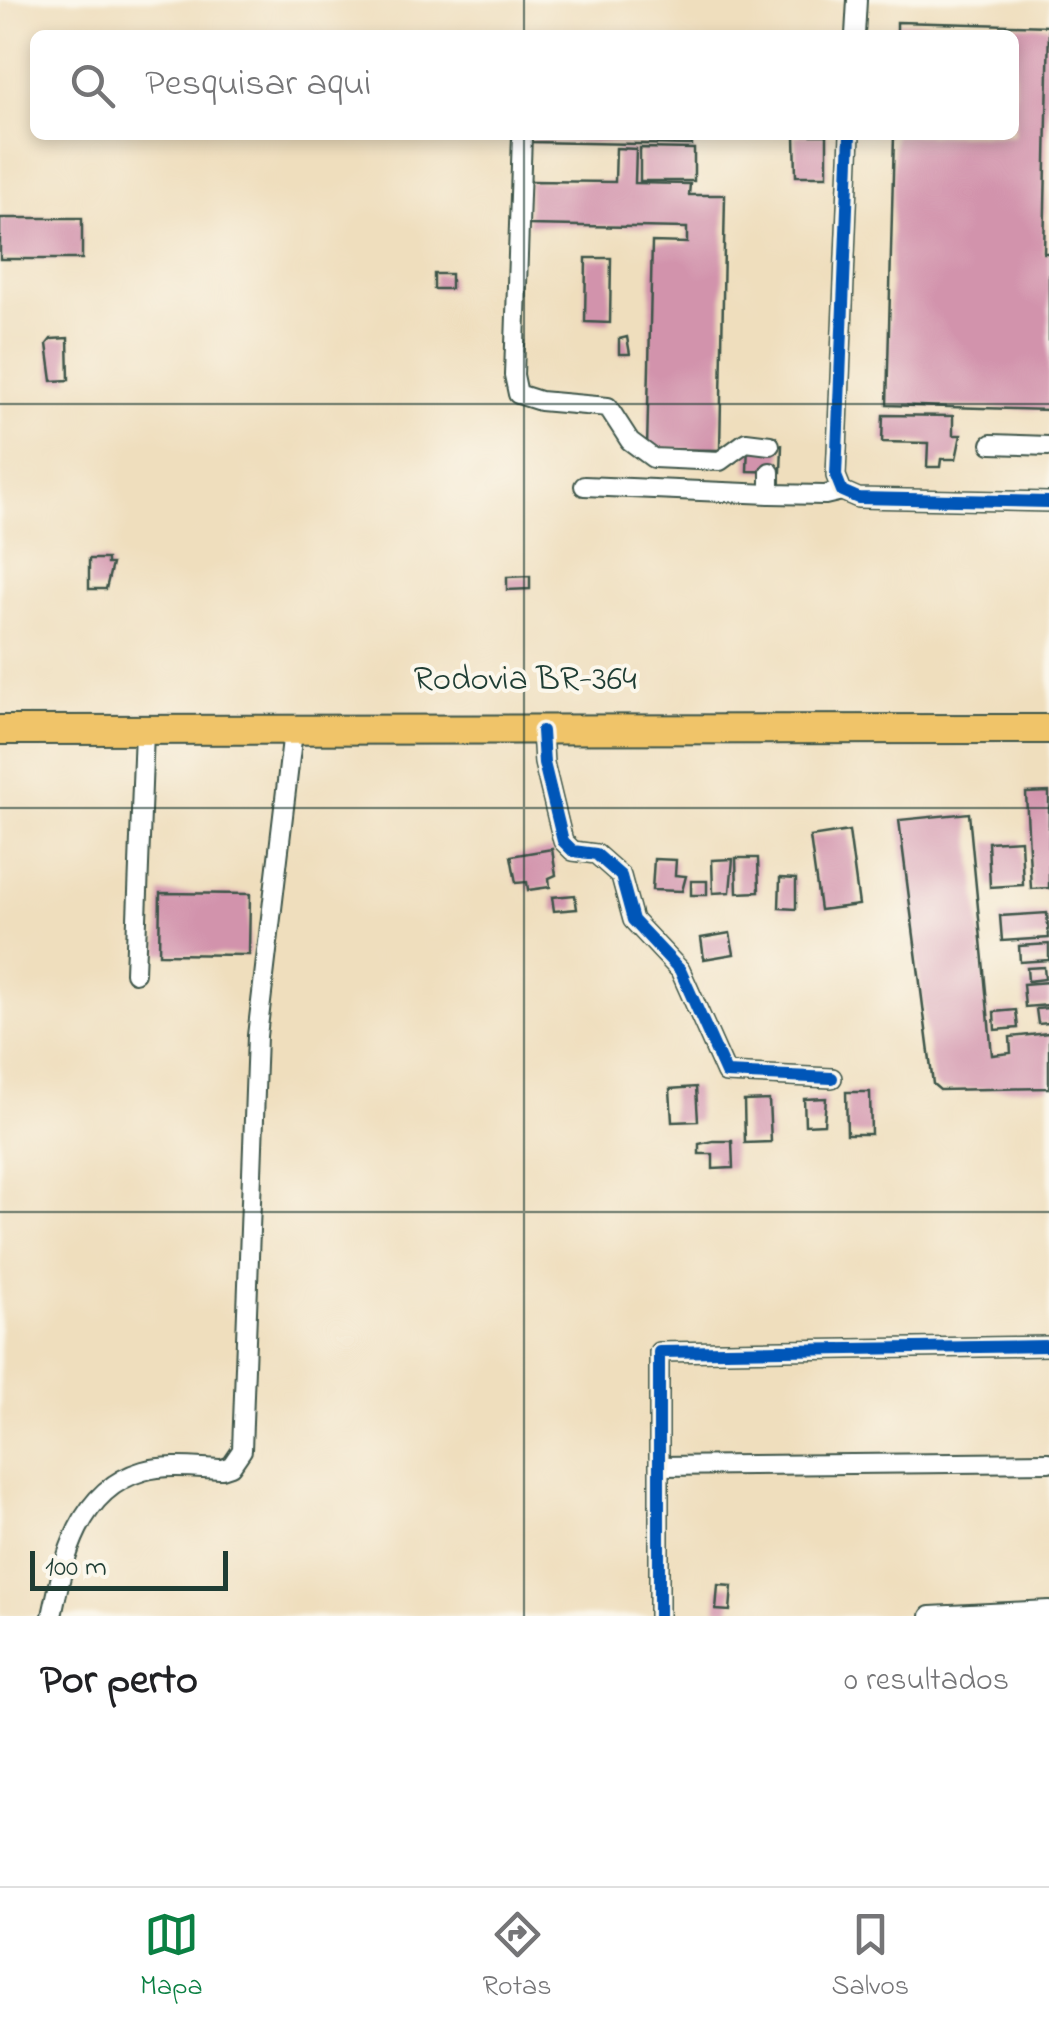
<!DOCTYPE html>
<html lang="pt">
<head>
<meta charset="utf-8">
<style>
	:root { --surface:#fff; --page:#f2f2f2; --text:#202124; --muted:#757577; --line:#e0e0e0; --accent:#0b8043 }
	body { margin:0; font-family:"Indie Flower",sans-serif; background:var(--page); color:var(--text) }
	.scale { position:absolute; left:30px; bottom:25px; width:198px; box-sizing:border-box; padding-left:10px; border:5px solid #1f3d34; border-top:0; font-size:28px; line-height:35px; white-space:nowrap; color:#1f3d34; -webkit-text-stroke:8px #fbf7ec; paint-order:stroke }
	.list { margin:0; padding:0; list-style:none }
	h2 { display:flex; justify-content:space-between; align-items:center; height:130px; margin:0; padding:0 40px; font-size:42px }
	h2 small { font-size:32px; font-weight:400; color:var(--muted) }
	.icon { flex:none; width:55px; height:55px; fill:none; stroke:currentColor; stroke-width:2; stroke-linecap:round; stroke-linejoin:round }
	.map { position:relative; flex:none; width:1049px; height:1616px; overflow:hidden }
	.search { position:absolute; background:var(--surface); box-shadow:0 5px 15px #0003; left:30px; right:30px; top:30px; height:110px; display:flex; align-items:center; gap:25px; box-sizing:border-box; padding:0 35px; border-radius:15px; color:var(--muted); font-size:38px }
	.sheet { height:270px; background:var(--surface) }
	nav { display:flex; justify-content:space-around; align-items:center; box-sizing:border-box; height:140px; border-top:2px solid var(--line); background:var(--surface); font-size:28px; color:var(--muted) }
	nav a { display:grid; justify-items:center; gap:5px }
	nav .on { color:var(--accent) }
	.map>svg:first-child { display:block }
	.building { fill:#d293ac }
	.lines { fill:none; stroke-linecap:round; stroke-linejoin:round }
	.minor-casing { stroke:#3e5549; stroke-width:22 }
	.highway-casing { stroke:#3e5549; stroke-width:32 }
	.minor { stroke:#fff; stroke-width:18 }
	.highway { stroke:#f0c469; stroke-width:28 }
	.cycleway-casing { stroke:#fbf7ec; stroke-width:19 }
	.cycleway { stroke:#0057b8; stroke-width:12 }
	.grid { fill:none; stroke:#1f3d34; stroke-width:2.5; stroke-opacity:0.55 }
	.labels { text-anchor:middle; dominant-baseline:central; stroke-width:8; stroke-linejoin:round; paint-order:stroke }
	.street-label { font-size:35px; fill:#1f3d34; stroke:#fbf7ec }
</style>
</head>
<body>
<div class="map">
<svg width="1049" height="1616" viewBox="0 0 1049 1616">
	<rect width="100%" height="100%" fill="#fbf7ec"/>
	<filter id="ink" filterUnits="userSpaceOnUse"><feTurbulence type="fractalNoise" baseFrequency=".01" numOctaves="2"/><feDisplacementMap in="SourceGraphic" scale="20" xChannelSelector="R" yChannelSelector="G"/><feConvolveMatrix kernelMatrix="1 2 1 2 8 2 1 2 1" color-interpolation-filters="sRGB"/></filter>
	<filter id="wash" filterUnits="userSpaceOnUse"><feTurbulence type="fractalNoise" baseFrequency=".0048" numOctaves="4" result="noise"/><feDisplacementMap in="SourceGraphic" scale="40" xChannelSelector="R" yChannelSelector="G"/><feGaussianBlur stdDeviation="2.25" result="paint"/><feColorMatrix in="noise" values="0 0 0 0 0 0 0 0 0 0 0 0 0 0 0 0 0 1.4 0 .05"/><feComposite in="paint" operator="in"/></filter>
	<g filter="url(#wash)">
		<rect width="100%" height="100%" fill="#efdebd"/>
		<g id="blocks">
			<g class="building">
				<polygon points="897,22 1049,26 1044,253 1049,253 1049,410 887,405 894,135 1014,135 1014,35 897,35"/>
				<polygon points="531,135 692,135 692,145 531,142"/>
				<polygon points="795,135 827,135 827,176 796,176"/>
				<polygon points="616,148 636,149 635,183 690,184 689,195 725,195 720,450 647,449 652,242 687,243 687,228 528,225 529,181 615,182"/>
				<polygon points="640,148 694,149 694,181 640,181"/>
				<rect x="0" y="218" width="82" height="41"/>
				<polygon points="586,258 611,258 610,323 585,322"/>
				<rect x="434" y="274" width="17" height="15"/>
				<polygon points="627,337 630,354 619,354 619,339"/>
				<polygon points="68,338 69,380 52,381 47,344 51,339"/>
				<polygon points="883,415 953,416 953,435 961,435 956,459 941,459 940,467 927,467 928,443 882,442"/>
				<polygon points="748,444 782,445 781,472 747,471"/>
				<polygon points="89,559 107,559 107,564 112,564 106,589 89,589"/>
				<polygon points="530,576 530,589 507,590 507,577"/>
				<polygon points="1049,792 1049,888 1031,889 1026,793"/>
				<polygon points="969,813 992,1055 1011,1053 1010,1037 1049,1033 1049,1088 940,1090 933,1084 899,820"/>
				<polygon points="849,831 859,905 820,910 810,837"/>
				<polygon points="1021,840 1023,885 990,887 988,842"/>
				<polygon points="552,849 556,875 549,878 550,887 528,890 527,882 516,883 511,856"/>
				<polygon points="736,858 758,858 759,892 737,893"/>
				<polygon points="654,859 676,860 675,875 686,876 682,891 652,890"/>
				<polygon points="733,859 730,892 713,893 712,860"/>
				<polygon points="780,878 796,879 796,909 779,908"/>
				<rect x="691" y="881" width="16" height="14"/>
				<polygon points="160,893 250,894 249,955 159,954"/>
				<polygon points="575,895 577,909 554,911 552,897"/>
				<polygon points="1047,913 1049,938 1002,941 1000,916"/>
				<polygon points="730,933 734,954 704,959 701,938"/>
				<polygon points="1049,944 1049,960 1020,962 1019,946"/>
				<polygon points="1044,967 1045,979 1028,981 1027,968"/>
				<polygon points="1049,982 1049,1005 1025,1007 1023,984"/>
				<polygon points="1049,1008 1049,1023 1038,1024 1036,1009"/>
				<polygon points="1016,1010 1018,1028 995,1030 994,1012"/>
				<polygon points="696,1087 698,1121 672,1122 670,1089"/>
				<polygon points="846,1092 870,1092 871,1134 847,1134"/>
				<polygon points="826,1098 824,1124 805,1125 804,1099"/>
				<polygon points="769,1100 771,1142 745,1143 744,1101"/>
				<polygon points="713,1141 732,1141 733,1168 713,1169 713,1154 699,1154 699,1144"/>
				<polygon points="718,1585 732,1586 730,1611 716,1610"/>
			</g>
		</g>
	</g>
	<g filter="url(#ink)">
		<use href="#blocks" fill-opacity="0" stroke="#3e5549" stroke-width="2.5"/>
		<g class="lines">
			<g class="minor-casing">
				<g id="minor">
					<polyline points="855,35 857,0"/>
					<polyline points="522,135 514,375 518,394 540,401 608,407 630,441 653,458 720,461 746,442 770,445"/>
					<polyline points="850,135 836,476 842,491 858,498 1049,502"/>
					<polyline points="991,444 1049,446"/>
					<polyline points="770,472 770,494 825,495 842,491"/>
					<polyline points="584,486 770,494"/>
					<polyline points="542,731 544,763 563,841 573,851 596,854 621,876 633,920 680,970 726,1073 832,1078"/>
					<polyline points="135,973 144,731"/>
					<polyline points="659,1466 1049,1462"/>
					<path d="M52 1616C64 1559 78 1490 143 1471 167 1464 198 1468 222 1469L231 1466 242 1450 257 1036 293 731"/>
					<polyline points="659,1616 659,1352 1049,1346"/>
					<polyline points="930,1616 1049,1610"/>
				</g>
			</g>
			<g class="highway-casing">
				<polyline id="highway" points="0,730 1049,729"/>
			</g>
			<use href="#minor" class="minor"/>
			<use href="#highway" class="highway"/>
			<g class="cycleway-casing">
				<g id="cycleway">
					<polyline points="850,135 836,476 842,491 858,498 1049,502"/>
					<polyline points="542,731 544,763 563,841 573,851 596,854 621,876 633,920 680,970 726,1073 832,1078"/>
					<polyline points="659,1616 659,1352 1049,1346"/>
				</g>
			</g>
			<use href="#cycleway" class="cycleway"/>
		</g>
	</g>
	<path class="grid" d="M524 0V35M524 135V1616M0 404H1049M0 808H1049M0 1212H1049"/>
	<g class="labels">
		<g class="street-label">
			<text x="525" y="680">Rodovia BR-364</text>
		</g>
	</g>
</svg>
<div class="scale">100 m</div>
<div class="search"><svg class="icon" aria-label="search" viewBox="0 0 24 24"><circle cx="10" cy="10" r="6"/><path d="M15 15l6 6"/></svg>Pesquisar aqui</div>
</div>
<section class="sheet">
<h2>Por perto<small>0 resultados</small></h2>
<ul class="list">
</ul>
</section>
<nav>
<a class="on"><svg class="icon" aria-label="map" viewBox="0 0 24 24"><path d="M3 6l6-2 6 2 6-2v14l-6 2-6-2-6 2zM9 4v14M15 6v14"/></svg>Mapa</a>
<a><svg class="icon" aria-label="directions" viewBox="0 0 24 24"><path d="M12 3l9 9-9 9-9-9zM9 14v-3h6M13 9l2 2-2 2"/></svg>Rotas</a>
<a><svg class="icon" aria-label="saved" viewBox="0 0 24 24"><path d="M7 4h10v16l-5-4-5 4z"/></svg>Salvos</a>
</nav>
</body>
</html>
